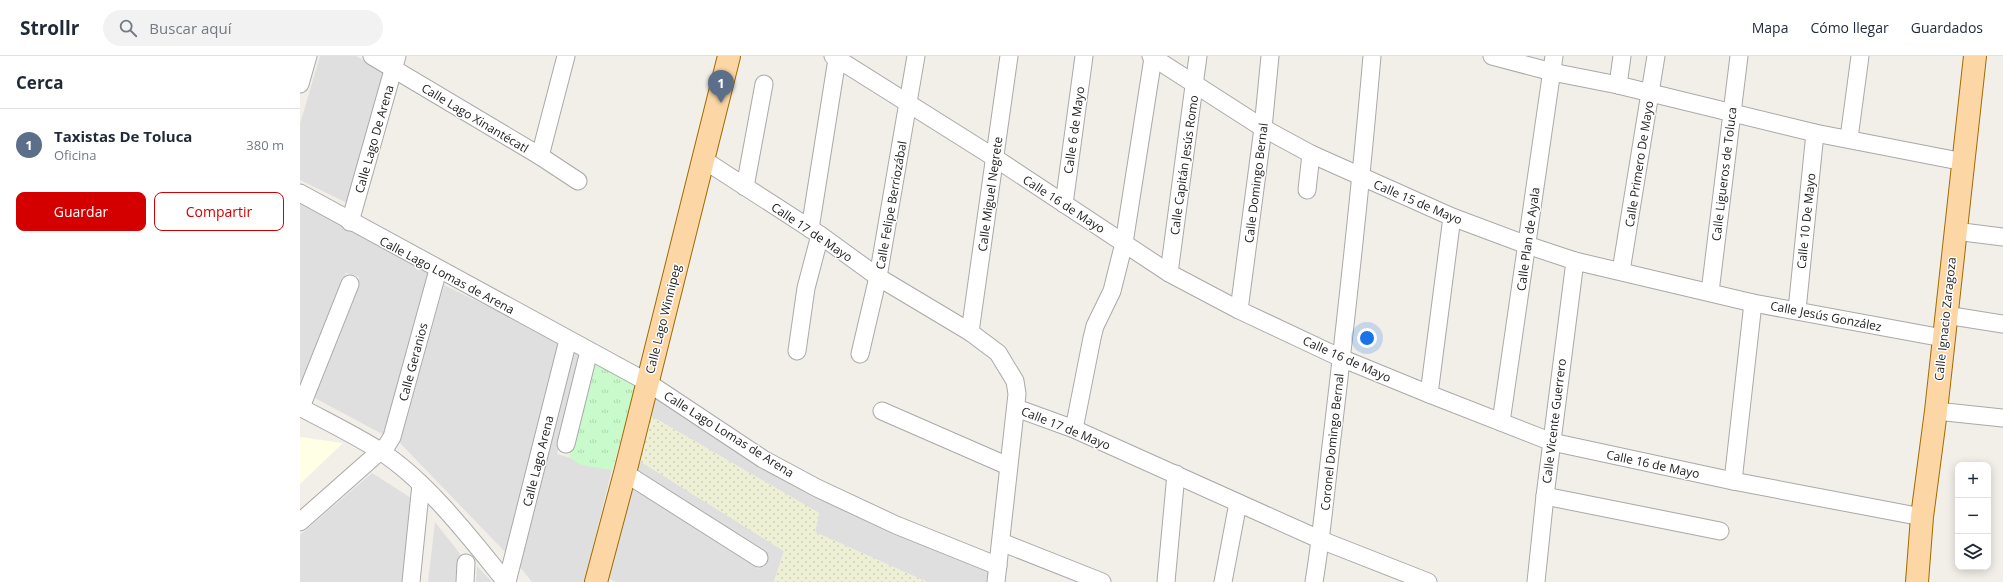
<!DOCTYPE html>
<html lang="es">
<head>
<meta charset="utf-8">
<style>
	:root { --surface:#fff; --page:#f2f2f3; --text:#1f2937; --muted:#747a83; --line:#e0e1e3; --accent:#d40000 }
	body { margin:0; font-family:"Open Sans",sans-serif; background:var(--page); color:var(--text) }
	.controls { position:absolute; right:12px; bottom:12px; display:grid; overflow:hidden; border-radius:8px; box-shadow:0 2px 10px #0003 }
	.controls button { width:36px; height:36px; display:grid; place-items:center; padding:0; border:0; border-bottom:1px solid var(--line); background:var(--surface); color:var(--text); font:20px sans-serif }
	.you { position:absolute; left:1067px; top:282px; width:14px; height:14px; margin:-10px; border:3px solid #fff; border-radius:50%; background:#1a73e8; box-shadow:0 0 0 6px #1a73e833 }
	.badge { display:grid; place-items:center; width:26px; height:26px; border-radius:50%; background:var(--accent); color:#fff; font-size:13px; font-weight:700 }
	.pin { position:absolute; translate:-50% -33px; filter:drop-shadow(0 1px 2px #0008) }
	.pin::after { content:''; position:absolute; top:21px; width:14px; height:12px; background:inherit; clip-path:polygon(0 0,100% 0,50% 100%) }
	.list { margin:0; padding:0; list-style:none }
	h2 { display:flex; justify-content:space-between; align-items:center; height:52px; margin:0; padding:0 16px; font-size:17px }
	h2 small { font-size:13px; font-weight:400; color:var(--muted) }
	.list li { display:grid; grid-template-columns:26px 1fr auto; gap:12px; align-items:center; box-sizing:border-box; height:72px; padding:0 16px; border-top:1px solid var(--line) }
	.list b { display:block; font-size:15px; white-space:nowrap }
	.list p { margin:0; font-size:13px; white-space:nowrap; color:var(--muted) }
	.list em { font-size:13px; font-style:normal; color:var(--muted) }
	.actions { display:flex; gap:8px; padding:12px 16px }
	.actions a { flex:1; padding:9px 0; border:1px solid var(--accent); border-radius:8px; text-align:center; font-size:14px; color:var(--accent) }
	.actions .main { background:var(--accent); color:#fff }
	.icon { flex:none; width:22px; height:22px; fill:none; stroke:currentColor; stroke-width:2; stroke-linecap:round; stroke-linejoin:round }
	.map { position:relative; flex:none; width:1703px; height:526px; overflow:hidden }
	header { display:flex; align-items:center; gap:24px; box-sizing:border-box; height:56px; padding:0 20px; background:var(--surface); border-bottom:1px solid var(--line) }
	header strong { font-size:19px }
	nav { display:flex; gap:22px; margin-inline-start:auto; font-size:14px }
	.search { width:280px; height:36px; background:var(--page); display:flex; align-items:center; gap:10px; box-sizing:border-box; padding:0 14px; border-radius:22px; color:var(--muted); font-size:15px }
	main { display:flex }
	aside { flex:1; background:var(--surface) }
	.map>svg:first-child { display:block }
	.residential { fill:#e0dfdf }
	.education { fill:#ffffe5 }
	.farmland { fill:url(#farmland-dots) }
	.park { fill:url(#park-tufts) }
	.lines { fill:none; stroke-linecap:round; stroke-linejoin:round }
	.minor-casing { stroke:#a9a9a9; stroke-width:19 }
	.major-casing { stroke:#a06b00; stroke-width:24 }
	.minor { stroke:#fff; stroke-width:17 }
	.major { stroke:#fcd6a4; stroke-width:22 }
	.labels { text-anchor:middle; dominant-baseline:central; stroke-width:3; stroke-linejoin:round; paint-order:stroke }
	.street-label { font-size:12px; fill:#222; stroke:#fff }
</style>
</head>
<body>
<header>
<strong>Strollr</strong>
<div class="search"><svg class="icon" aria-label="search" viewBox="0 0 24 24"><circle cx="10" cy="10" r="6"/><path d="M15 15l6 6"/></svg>Buscar aquí</div>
<nav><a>Mapa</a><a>Cómo llegar</a><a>Guardados</a></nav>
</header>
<main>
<aside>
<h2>Cerca<small></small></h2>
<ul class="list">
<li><span class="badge" style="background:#5c6f8a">1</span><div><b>Taxistas De Toluca</b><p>Oficina</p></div><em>380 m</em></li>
</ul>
<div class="actions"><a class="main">Guardar</a><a>Compartir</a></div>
</aside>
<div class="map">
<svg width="1703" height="526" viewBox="0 0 1703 526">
	<defs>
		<pattern id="farmland-dots" width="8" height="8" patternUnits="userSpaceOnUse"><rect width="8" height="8" fill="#eef0d5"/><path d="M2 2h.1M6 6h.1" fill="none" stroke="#ccceb7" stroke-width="1.8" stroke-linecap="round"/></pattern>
		<pattern id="park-tufts" width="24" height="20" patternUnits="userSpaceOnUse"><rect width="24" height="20" fill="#c8facc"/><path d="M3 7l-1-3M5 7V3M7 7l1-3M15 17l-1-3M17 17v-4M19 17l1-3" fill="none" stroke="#acd6af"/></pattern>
	</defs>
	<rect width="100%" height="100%" fill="#f2efe9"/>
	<g class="residential">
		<polygon points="20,0 56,0 87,17 49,148 0,124 0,68"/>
		<polygon points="0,145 132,217 86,380 13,341 59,221 46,217 3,333 0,332"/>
		<polygon points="144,229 264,287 205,496 100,387"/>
		<polygon points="271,294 283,302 257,398 312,414 284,526 232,526 219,510"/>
		<polygon points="355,341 692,514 691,526 627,526 515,476 519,457 351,360"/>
		<polygon points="338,404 484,495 474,526 316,526 305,521 330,431 459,513 466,497 336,418"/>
		<polygon points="72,417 111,442 103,526 0,526 0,479"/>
		<polygon points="135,466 161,499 158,526 128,526"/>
		<polygon points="177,510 192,526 176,526"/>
	</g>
	<polygon class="education" points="0,381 43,387 0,428"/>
	<polygon class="farmland" points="351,360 519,457 515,476 627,526 474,526 484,495 338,404"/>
	<polygon class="park" points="292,304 336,329 312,414 281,409 269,401"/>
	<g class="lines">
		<g class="minor-casing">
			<g id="minor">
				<polyline points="72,0 240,100 278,125"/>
				<polyline points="533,0 695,102 869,217 939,254 1041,302 1129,338 1252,386 1433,425 1622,461"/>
				<polyline points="851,0 963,72 1011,98 1152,161 1227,189 1275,205 1453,247 1643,282"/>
				<polyline points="1192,0 1252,16 1318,29 1515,77 1664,106"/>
				<polyline points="0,28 8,0"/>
				<polyline points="1318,29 1322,0"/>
				<polyline points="1549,82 1560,0"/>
				<polyline points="240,100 266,0"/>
				<polyline points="404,104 520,179 578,221 670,276 698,297 715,325 717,338 696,526"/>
				<polyline points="445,131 464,28"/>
				<polyline points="1007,134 1011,98"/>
				<polyline points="0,137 347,326 463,403 517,432 596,469 698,510"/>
				<polyline points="764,148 784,0"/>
				<polyline points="50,166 97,0"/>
				<polyline points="510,173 537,3"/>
				<polyline points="1655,175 1703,181"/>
				<polyline points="1321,215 1356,0"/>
				<polyline points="869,217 898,0"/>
				<polyline points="1410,236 1439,0"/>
				<polyline points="939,254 963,72 970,0"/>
				<polyline points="1497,254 1515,77"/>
				<polyline points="1646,259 1703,268"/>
				<polyline points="670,276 709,0"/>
				<polyline points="497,295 506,232 520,179"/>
				<polyline points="560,298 578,221 616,0"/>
				<polyline points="1129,338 1152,161"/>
				<path d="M0 351C26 365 55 379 80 395 127 425 171 483 206 526"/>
				<polyline points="1,351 50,228"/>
				<polyline points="716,352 774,373 1021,484 1128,526"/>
				<polyline points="582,355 708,410"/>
				<polyline points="1636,355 1703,362"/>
				<polyline points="1201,366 1254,0"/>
				<polyline points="774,373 792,282 795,270 812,235 824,187 853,2"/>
				<polyline points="266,388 289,295"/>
				<polyline points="325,417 459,502"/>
				<polyline points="1433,425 1453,247"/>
				<polyline points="1245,440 1420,475"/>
				<polyline points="0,466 87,389 92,381 138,214"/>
				<polyline points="701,486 802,526"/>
				<polyline points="111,526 121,428"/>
				<polyline points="165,526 166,507"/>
				<polyline points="207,526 268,284"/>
				<polyline points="866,526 876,418"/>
				<polyline points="923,526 938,447"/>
				<path d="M1014 526C1022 478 1026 430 1032 382 1047 255 1061 128 1072 0"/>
				<polyline points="1236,526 1245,440 1275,205"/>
			</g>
		</g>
		<g class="major-casing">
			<g id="major">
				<polyline points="296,526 325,417 429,0"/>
				<polyline points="1617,526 1622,461 1636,355 1675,0"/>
			</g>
		</g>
		<use href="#minor" class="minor"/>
		<use href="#major" class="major"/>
	</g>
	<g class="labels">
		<g class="street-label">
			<text transform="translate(175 62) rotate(31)">Calle Lago Xinantécatl</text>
			<text transform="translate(774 74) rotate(-82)">Calle 6 de Mayo</text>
			<text transform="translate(74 83) rotate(-74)">Calle Lago De Arena</text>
			<text transform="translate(1339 108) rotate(-81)">Calle Primero De Mayo</text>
			<text transform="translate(884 109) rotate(-82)">Calle Capitán Jesús Romo</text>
			<text transform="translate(1424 118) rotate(-83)">Calle Ligueros de Toluca</text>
			<text transform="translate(956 127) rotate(-83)">Calle Domingo Bernal</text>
			<text transform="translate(690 138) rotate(-82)">Calle Miguel Negrete</text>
			<text transform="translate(1118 146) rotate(23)">Calle 15 de Mayo</text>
			<text transform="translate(764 148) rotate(33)">Calle 16 de Mayo</text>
			<text transform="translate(591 149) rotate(-80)">Calle Felipe Berriozábal</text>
			<text transform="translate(1506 165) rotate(-84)">Calle 10 De Mayo</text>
			<text transform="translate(512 176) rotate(34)">Calle 17 de Mayo</text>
			<text transform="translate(1228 183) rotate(-82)">Calle Plan de Ayala</text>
			<text transform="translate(147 219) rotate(28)">Calle Lago Lomas de Arena</text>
			<text transform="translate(1526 260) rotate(11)">Calle Jesús González</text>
			<text transform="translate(363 263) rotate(-76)">Calle Lago Winnipeg</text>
			<text transform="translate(1645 263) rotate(-84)">Calle Ignacio Zaragoza</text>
			<text transform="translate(1047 303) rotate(24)">Calle 16 de Mayo</text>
			<text transform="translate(113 306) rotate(-75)">Calle Geranios</text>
			<text transform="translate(1254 365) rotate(-83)">Calle Vicente Guerrero</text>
			<text transform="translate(766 372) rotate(22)">Calle 17 de Mayo</text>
			<text transform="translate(429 378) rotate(32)">Calle Lago Lomas de Arena</text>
			<text transform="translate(1032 386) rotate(-84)">Coronel Domingo Bernal</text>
			<text transform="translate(238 405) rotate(-76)">Calle Lago Arena</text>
			<text transform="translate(1353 408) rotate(12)">Calle 16 de Mayo</text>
		</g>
	</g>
</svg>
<div class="controls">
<button>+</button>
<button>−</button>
<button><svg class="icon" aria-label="layers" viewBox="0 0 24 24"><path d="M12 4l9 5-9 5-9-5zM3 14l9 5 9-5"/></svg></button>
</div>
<div class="you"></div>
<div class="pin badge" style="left:421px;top:47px;background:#5c6f8a">1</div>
</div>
</main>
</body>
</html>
